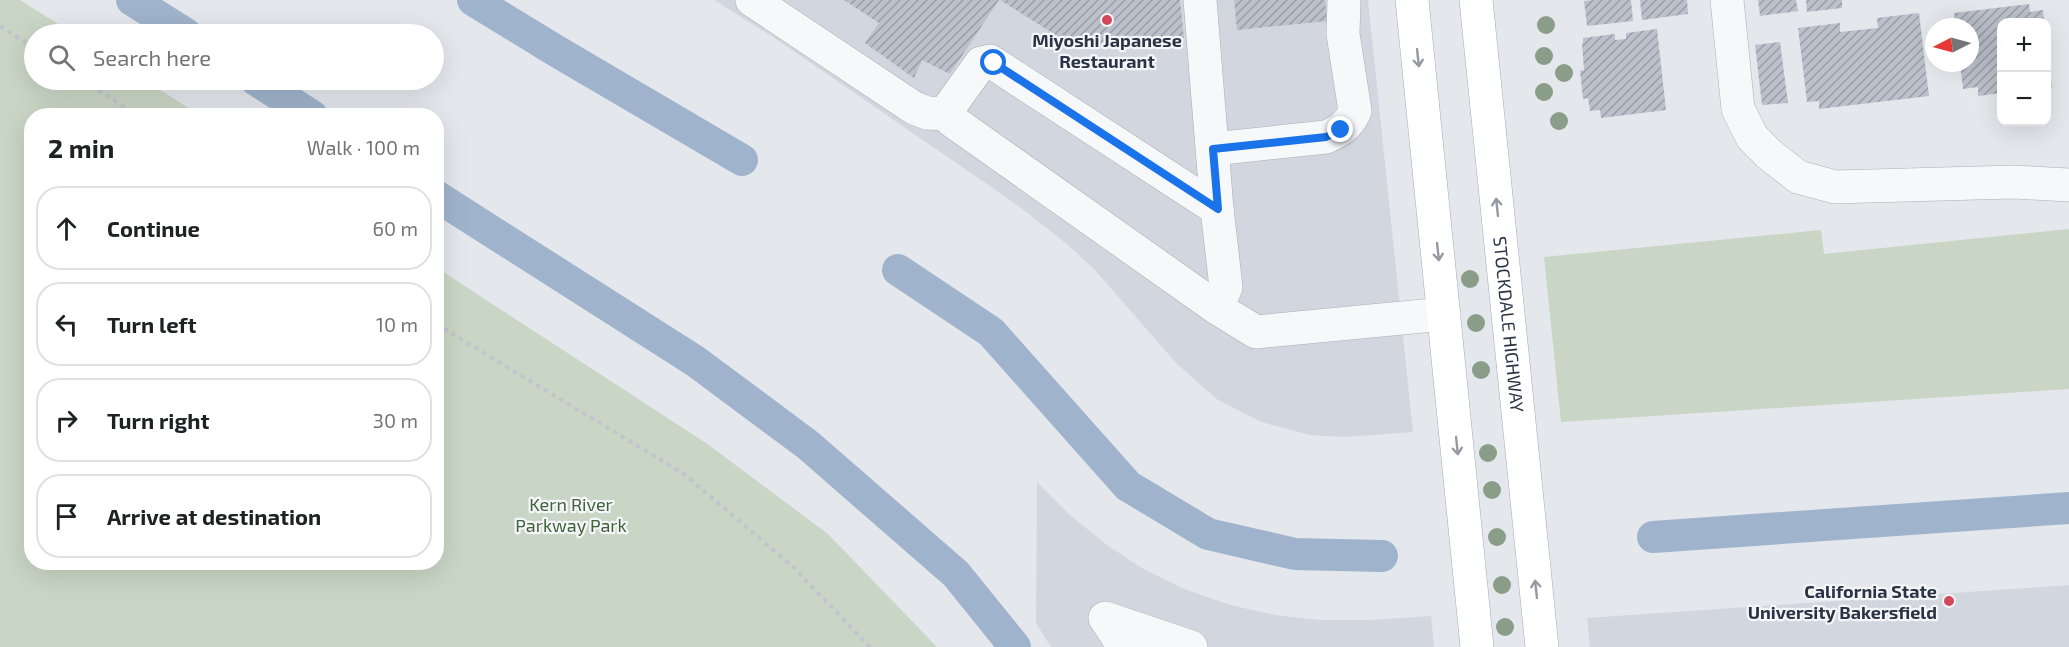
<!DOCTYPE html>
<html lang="en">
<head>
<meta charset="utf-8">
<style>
	:root { --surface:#fff; --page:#f6f6f6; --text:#202124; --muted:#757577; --line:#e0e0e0 }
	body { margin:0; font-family:"Exo 2",sans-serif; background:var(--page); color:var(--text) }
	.controls { position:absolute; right:18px; top:18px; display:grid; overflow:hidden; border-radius:12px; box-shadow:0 6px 24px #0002 }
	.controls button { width:54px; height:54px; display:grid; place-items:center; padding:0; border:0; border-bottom:2px solid var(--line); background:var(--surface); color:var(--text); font:30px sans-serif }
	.compass { position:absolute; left:1925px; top:18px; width:54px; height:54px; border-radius:50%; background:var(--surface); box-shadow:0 6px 24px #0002; rotate:264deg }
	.stop { position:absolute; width:18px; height:18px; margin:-14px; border:4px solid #1a73e8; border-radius:50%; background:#fff }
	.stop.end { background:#1a73e8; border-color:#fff; box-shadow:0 2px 6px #0008 }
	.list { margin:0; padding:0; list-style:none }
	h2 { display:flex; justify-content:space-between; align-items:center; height:78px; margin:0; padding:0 24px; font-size:26px }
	h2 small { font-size:20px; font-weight:400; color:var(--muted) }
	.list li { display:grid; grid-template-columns:39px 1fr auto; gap:18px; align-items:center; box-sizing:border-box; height:84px; margin:0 12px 12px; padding:0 12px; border:2px solid var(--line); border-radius:24px }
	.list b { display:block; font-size:22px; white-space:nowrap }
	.list em { font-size:20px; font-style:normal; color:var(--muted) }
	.icon { flex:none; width:33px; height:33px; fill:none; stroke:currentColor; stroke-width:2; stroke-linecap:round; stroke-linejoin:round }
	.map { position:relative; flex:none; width:2069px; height:647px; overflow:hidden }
	.search { position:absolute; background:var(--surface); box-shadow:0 6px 24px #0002; left:24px; top:24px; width:420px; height:66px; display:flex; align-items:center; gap:15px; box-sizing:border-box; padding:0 21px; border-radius:33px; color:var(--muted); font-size:22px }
	.panel { position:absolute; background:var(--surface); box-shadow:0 6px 24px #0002; left:24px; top:108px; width:420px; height:462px; border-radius:24px }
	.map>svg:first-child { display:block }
	.built { fill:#d2d6de }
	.green { fill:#c9d6c5 }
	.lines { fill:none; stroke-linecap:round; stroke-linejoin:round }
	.canal { stroke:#9fb4cc; stroke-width:32 }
	.building { fill:url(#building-hatch) }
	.minor-casing { stroke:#a9aeb7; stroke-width:34 }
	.major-casing { stroke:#a3abb8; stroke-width:34 }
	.path { stroke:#c2c5cb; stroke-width:4; stroke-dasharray:4.5 4.5; stroke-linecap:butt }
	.minor { stroke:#f7f8fa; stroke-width:33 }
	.major { stroke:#fff; stroke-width:33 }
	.tree { fill:#899d89 }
	.oneway { stroke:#959aa2 }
	.route { stroke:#1a73e8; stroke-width:8 }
	.poi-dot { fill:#d1495b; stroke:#f4f6f9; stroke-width:2 }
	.labels { text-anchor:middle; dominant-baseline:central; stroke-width:4.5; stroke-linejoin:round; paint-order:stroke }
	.poi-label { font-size:18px; font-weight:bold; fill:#2b3445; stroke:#f4f6f9 }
	.street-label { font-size:18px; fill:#2b3445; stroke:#f4f6f9 }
	.park-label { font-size:18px; fill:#3f6138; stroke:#f4f6f9 }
</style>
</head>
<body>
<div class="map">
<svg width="2069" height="647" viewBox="0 0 2069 647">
	<defs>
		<pattern id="building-hatch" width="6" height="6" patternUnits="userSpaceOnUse" patternTransform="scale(1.5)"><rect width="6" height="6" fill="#bbc0ca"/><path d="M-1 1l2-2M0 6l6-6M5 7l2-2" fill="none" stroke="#989da6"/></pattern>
	</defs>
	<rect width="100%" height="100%" fill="#e4e7ec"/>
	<g class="built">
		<polygon points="714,0 1368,0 1413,432 1345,437 1310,435 1261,422 1218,400 1176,363 1095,270 1068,245 1020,207 779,41"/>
		<polygon points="1037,482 1071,516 1107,545 1145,570 1187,590 1230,605 1275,615 1320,620 1369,620 1431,616 1434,647 1051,647 1036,623"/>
		<polygon points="2069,585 2069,647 1590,647 1587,618"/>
	</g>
	<g class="green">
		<polygon points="0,0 20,0 74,34 34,34 34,80 144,80 200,115 32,116 32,562 436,562 437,268 706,443 828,534 937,647 0,647"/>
		<polygon points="2069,229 2069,389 1561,422 1544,257 1821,230 1824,254"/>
	</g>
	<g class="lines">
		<g class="canal">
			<polyline points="132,0 186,34"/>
			<polyline points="473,0 558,52 742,160"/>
			<polyline points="256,80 312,116"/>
			<polyline points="436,196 695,361 808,445 956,574 1015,647"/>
			<polyline points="898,270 991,332 1128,486 1208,534 1295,554 1382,556"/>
			<polyline points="1653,537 2069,508"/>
		</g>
	</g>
	<g class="building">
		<polygon points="844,0 999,0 950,74 922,60 914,78 865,43 879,23"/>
		<polygon points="1000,0 1180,0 1184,38 1078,49"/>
		<polygon points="1234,0 1325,0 1327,21 1237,30"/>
		<polygon points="1593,0 1631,0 1633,21 1587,26 1584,1"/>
		<polygon points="1640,0 1687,0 1688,14 1642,20"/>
		<polygon points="1758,0 1796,0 1798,11 1760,16"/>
		<polygon points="1806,0 1842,0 1842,8 1807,12"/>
		<polygon points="2029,4 2030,12 2043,10 2044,22 2002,22 2001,93 1978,96 1978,87 1963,89 1960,63 1970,63 1970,27 1956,27 1954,13"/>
		<polygon points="1919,13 1929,96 1819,109 1819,101 1807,102 1798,28 1840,23 1840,32 1878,28 1877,18"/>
		<polygon points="1657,29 1666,110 1601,118 1600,110 1590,111 1588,98 1583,99 1580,71 1584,70 1582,43 1583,43 1583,38 1615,34 1615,40 1626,39 1626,33"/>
		<polygon points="1780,42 1788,103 1762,105 1755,45"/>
		<polygon points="2046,53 2052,87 2046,88"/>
	</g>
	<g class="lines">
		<g class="minor-casing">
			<g id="minor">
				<polyline points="752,0 914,108 927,113 949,114"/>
				<polyline points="1200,0 1217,209"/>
				<polyline points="1727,0 1738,109 1752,137 1770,155 1798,177 1835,187 2013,182 2069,185"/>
				<path d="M1213 149 1326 137C1340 131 1349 125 1355 111L1343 34 1344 0"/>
				<polyline points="1217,308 1226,287 1217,209 990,61 981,63 948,109 951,120 1217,308 1256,332 1444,314"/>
				<polyline points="1124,647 1105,618 1191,647"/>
			</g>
		</g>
		<g class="major-casing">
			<g id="major">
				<polyline points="1412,0 1477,647"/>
				<path id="s1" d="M1476 0 1542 647"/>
			</g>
		</g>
		<g class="path">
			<polyline points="0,26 34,48"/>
			<polyline points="83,80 138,116"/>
			<polyline points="436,324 684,474 790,564 870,647"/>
		</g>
		<use href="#minor" class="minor"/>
		<use href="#major" class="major"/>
	</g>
	<g class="tree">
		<circle cx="1546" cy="25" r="9"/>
		<circle cx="1544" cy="56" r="9"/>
		<circle cx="1564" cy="73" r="9"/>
		<circle cx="1544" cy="92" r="9"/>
		<circle cx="1559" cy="121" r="9"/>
		<circle cx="1470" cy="279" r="9"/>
		<circle cx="1476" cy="323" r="9"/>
		<circle cx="1481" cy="370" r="9"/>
		<circle cx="1488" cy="453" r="9"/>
		<circle cx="1492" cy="490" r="9"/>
		<circle cx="1497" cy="537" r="9"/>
		<circle cx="1502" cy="585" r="9"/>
		<circle cx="1505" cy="627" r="9"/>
	</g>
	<defs><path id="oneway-shaft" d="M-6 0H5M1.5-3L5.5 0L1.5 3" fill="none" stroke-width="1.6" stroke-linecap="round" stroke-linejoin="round" transform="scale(1.5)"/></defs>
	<g class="oneway">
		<use href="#oneway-shaft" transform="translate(1418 58) rotate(84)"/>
		<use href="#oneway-shaft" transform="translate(1497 207) rotate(-96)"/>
		<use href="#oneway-shaft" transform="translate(1438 252) rotate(84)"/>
		<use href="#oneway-shaft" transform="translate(1457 446) rotate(84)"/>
		<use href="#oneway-shaft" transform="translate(1536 589) rotate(-96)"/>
	</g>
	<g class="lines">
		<polyline class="route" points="994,63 1218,209 1213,149 1326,137 1341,130"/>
	</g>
	<g class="poi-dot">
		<circle cx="1107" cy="20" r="6"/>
		<circle cx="1949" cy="601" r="6"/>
	</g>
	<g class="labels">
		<g class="poi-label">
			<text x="1107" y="40">Miyoshi Japanese<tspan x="1107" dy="21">Restaurant</tspan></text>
			<text x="1937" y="591" text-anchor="end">California State<tspan x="1937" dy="21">University Bakersfield</tspan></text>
		</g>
		<g class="street-label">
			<text stroke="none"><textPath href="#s1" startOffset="326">STOCKDALE HIGHWAY</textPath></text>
		</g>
		<g class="park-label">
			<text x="571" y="504">Kern River<tspan x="571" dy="21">Parkway Park</tspan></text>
		</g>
	</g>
</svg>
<div class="controls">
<button>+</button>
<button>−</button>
</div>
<svg class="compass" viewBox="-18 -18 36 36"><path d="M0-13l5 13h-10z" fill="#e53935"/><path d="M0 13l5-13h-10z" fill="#757577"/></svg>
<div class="stop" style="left:994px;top:63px"></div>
<div class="stop end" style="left:1341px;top:130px"></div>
<div class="search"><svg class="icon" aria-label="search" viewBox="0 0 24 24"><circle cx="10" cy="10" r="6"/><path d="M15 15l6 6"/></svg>Search here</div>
<section class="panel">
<h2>2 min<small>Walk · 100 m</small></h2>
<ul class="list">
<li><svg class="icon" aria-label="ahead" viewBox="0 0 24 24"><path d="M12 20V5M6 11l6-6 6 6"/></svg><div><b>Continue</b></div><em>60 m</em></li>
<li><svg class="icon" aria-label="left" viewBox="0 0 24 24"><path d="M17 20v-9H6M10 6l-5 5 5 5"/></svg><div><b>Turn left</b></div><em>10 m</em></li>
<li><svg class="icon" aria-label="right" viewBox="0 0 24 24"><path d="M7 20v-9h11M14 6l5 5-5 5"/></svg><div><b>Turn right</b></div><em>30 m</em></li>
<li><svg class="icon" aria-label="arrive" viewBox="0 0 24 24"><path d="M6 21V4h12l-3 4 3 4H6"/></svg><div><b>Arrive at destination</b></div></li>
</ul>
</section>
</div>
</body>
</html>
